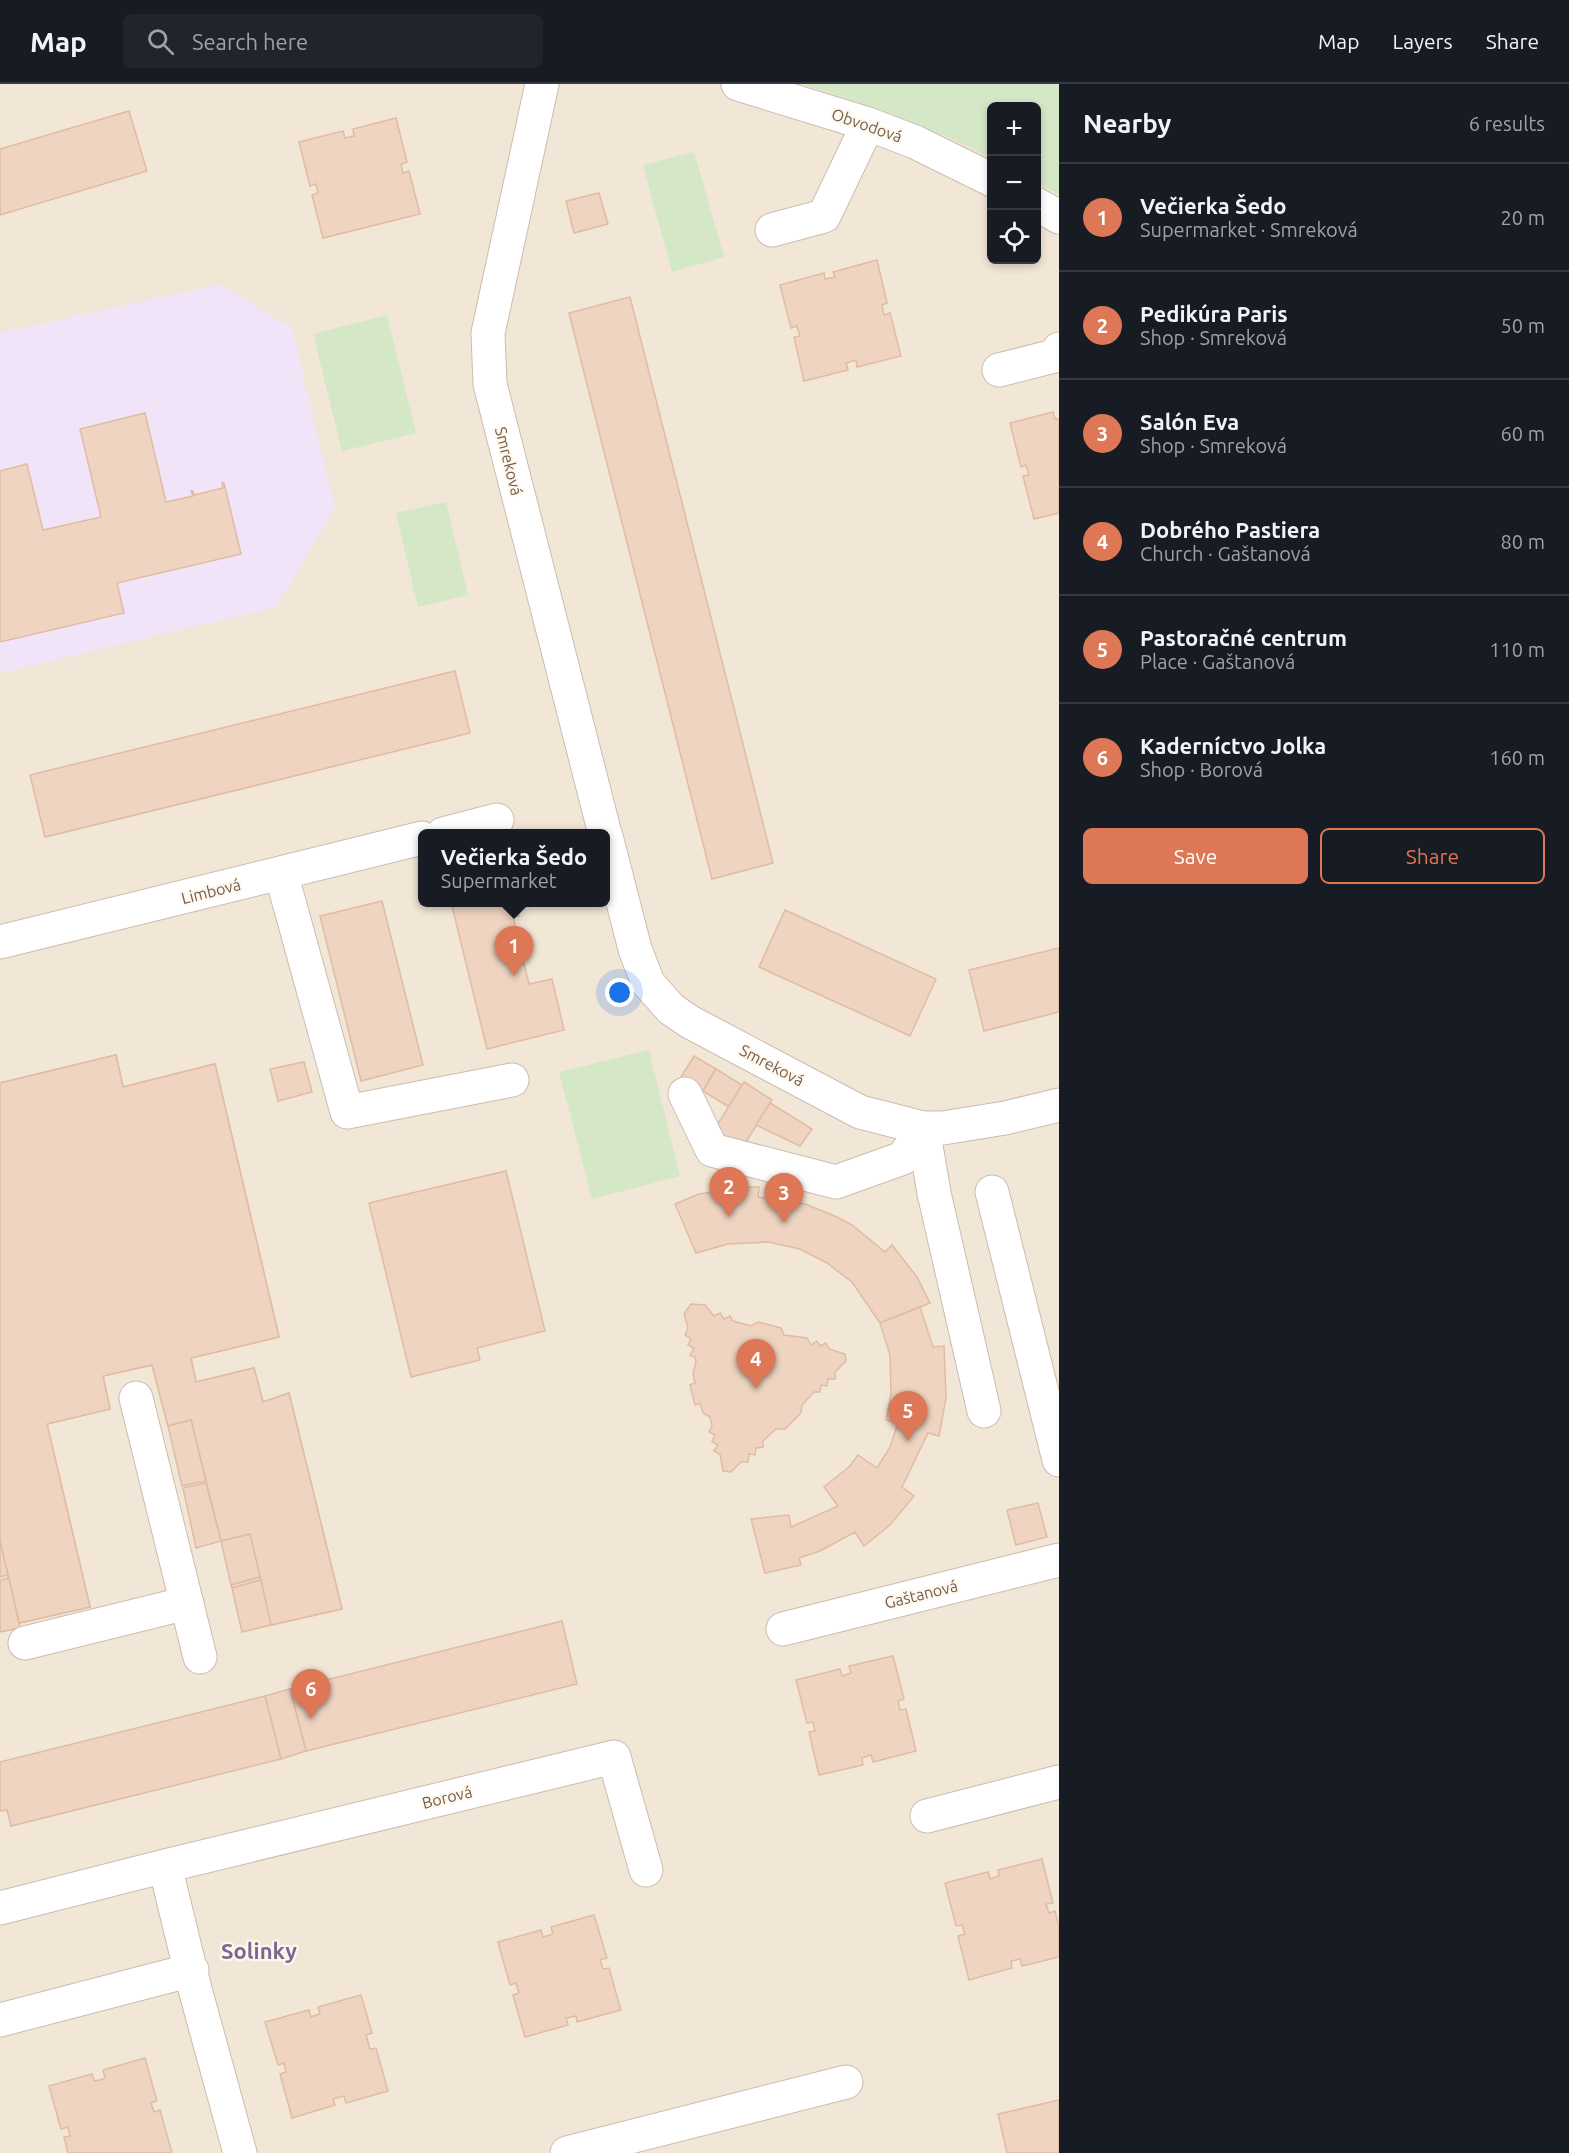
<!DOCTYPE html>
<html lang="en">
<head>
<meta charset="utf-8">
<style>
	:root { --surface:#171b24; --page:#20242c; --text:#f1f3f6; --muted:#9ea1a6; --line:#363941; --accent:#d75 }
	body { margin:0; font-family:Ubuntu,sans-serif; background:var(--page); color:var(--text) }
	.controls { position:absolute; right:18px; top:18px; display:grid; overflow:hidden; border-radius:9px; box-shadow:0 3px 9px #0003 }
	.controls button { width:54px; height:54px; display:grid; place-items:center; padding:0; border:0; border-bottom:2px solid var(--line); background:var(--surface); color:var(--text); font:30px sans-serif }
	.you { position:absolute; left:620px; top:909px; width:21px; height:21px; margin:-15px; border:4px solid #fff; border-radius:50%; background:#1a73e8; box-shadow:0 0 0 9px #1a73e833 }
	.badge { display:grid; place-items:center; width:39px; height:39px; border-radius:50%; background:var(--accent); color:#fff; font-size:20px; font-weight:700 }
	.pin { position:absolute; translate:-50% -50px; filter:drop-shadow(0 2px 3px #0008) }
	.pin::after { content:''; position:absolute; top:32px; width:21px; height:18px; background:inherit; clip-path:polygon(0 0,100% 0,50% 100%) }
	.popup { position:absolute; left:418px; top:745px; width:192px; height:78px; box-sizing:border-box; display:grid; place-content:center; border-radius:9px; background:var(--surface); filter:drop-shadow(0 2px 4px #0005); font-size:20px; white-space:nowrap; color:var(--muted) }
	.popup b { font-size:22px; color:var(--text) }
	.popup::after { content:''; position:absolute; left:50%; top:100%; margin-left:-12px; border:12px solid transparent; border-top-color:var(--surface) }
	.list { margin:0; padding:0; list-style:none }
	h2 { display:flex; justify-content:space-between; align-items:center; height:78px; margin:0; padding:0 24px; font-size:26px }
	h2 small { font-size:20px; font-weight:400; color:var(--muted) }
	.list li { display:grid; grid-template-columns:39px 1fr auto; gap:18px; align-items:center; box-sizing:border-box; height:108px; padding:0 24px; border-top:2px solid var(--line) }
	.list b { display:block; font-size:22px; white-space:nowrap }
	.list p { margin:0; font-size:20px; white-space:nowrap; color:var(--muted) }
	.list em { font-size:20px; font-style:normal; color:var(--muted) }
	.actions { display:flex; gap:12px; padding:18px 24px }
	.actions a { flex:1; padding:14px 0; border:2px solid var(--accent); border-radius:9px; text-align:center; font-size:21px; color:var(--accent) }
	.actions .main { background:var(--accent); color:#fff }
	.icon { flex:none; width:33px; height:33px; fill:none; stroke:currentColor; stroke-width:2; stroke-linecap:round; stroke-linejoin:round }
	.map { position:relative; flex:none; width:1059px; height:2069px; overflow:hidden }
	header { display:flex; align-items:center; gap:36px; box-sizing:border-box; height:84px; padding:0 30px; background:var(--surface); border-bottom:2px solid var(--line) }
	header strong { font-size:28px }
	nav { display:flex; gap:33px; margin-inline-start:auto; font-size:21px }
	.search { width:420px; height:54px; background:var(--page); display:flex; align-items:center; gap:15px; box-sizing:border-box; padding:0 21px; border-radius:9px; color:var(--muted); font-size:22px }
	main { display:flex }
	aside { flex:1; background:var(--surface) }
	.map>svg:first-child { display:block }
	.residential { fill:#f2e6d7; fill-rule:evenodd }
	.education { fill:#f1e4f8 }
	.green { fill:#d4e8c7 }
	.building { fill:#efd4c1; stroke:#e0bca3; stroke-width:1.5 }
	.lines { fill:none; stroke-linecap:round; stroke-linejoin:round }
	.minor-casing { stroke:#ccbcaf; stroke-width:35 }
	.minor { stroke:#fff; stroke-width:33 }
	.labels { text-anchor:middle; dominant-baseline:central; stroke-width:4.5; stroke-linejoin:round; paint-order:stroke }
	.street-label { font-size:16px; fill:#745c4d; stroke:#fef8ee }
	.district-label { font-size:22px; font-weight:bold; fill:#82668f; stroke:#fef8ee }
</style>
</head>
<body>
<header>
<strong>Map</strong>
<div class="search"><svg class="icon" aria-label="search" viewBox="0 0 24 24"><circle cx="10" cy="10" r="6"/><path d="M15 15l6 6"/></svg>Search here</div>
<nav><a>Map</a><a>Layers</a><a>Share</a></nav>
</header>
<main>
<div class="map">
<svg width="1059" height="2069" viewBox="0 0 1059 2069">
	<rect width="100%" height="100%" fill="#fbf4e8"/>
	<path class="residential" d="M0 0H889L991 46 992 176H1036L1037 66 1059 76V2069H0ZM422 750H606V818H422Z"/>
	<polygon class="education" points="220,200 292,245 335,424 276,523 0,589 0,249"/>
	<g class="green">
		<path d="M802 0H1059V111L1037 98 1036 22H992L991 74C931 43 867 21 802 0Z"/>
		<polygon points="694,68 724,173 672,188 643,81"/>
		<polygon points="387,231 416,349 342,367 313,250"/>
		<polygon points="446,418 468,511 418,523 396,429"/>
		<polygon points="649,966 680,1092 592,1115 559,988"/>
	</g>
	<g class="building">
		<polygon points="129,27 147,87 0,131 0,65"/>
		<polygon points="396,34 407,78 401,80 403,89 409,87 420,130 323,154 312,111 318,109 316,100 310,102 299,58 343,47 345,54 354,52 353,45"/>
		<polygon points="599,109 608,140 574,149 566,117"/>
		<polygon points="877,176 887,219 882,221 884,231 890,229 901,272 857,283 856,276 846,279 848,286 804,297 794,253 800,252 797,242 791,244 780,201 824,189 825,195 835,193 833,188"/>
		<polygon points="630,213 773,779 712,795 569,229"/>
		<polygon points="1053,328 1055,335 1059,335 1059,429 1034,435 1023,392 1029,391 1026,381 1021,383 1010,339"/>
		<polygon points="145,329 166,418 193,412 191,407 193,407 194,411 223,404 222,399 224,399 241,470 117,499 124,529 0,558 0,387 27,380 43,446 101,433 80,345"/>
		<polygon points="455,587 470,649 45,753 30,691"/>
		<polygon points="382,817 423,981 361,997 320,832"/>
		<polygon points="451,818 506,818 508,826 517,824 519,832 513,833 529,900 552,895 564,946 487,965"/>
		<polygon points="785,826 936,895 910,952 759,883"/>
		<polygon points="1059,864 1059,928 984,947 969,886"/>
		<polygon points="116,971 123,1003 215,980 279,1253 191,1274 196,1298 254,1284 263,1318 289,1309 342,1525 271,1541 250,1450 221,1457 191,1336 168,1342 152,1281 103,1292 110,1325 47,1340 90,1523 19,1539 0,1457 0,1135 20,1214 165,1179 145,1095 0,1131 0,999"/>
		<polygon points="116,971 123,1003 215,980 279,1253 191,1274 196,1298 254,1284 263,1318 289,1309 342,1525 271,1541 250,1450 221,1457 191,1336 168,1342 152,1281 103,1292 110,1325 47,1340 90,1523 19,1539 0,1457 0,999"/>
		<polygon points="694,972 716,985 703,1007 681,993"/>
		<polygon points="304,978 312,1008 278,1017 270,985"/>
		<polygon points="716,985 742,1001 729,1023 703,1007"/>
		<polygon points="744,998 772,1016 743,1063 714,1046"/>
		<polygon points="770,1019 812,1045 800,1062 756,1041"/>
		<polygon points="506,1087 545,1247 477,1264 480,1276 411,1293 369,1119"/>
		<polygon points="746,1103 759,1103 758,1113 805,1120 837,1133 852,1141 885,1168 892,1161 917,1193 930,1219 880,1239 852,1198 827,1179 800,1165 768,1158 728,1160 696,1169 675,1120 699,1110"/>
		<polygon points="691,1220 705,1221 714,1232 720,1229 724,1235 730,1232 733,1237 751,1242 758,1238 781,1244 784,1251 807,1254 811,1261 817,1257 820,1262 826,1259 829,1265 845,1270 846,1277 835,1288 835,1295 828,1295 827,1302 821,1301 820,1308 814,1308 802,1321 801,1329 785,1345 776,1345 763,1357 763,1363 756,1364 755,1371 749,1370 748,1378 741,1378 731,1388 723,1387 720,1370 714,1367 718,1361 712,1358 715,1351 709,1348 712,1342 710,1333 703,1329 700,1319 695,1321 690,1301 695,1299 693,1290 696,1278 695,1273 690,1271 694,1264 688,1261 691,1255 685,1251 688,1244 684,1230"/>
		<polygon points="920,1223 933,1263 944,1262 946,1314 939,1352 928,1349 902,1403 914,1412 890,1441 864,1462 855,1448 820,1467 799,1474 801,1481 765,1489 751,1435 789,1431 791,1443 838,1422 824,1403 849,1383 858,1371 877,1384 890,1363 898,1339 886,1336 891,1311 890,1271 880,1239"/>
		<polygon points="191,1336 206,1397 182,1402 168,1342"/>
		<polygon points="206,1399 221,1457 196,1464 183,1404"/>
		<polygon points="1038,1419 1047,1453 1016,1461 1007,1426"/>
		<polygon points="250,1450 260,1493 231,1501 221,1457"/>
		<polygon points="0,1457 8,1491 0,1493"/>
		<polygon points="260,1493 261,1496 232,1504 231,1501"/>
		<polygon points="9,1494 20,1544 0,1548 0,1496"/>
		<polygon points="261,1496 271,1541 242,1548 232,1504"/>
		<polygon points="562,1537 577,1600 306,1667 290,1605"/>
		<polygon points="893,1572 904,1615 898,1617 900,1626 906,1625 916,1667 873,1678 871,1671 862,1674 863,1681 819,1691 809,1648 815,1647 813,1638 807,1639 796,1596 840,1585 842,1592 851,1589 849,1582"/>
		<polygon points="290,1605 306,1667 281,1675 265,1612"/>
		<polygon points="265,1612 281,1675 11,1742 7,1726 0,1727 0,1678"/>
		<polygon points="1042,1775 1053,1819 1046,1820 1049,1829 1055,1827 1059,1843 1059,1873 1022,1882 1020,1875 1011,1877 1012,1884 969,1896 958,1852 965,1850 962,1841 956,1842 945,1799 988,1788 990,1795 999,1792 998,1786"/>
		<polygon points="594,1831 607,1874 600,1876 603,1885 609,1884 621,1926 577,1938 576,1932 566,1934 568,1941 525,1953 513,1911 519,1909 516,1899 510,1901 498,1858 541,1846 543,1853 553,1850 551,1843"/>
		<polygon points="361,1911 372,1949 366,1951 370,1965 376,1964 388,2007 346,2019 344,2012 333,2015 335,2021 292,2034 280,1990 286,1988 284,1979 278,1981 265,1938 309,1926 311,1933 316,1931 320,1930 318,1923"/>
		<polygon points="145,1974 157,2017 151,2019 154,2028 160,2026 172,2069 68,2069 64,2053 70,2052 68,2043 61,2045 49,2002 92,1990 94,1997 100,1996 105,1994 103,1986"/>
		<polygon points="1059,2016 1059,2069 1007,2069 998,2030"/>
	</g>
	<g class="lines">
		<g class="minor-casing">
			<g id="minor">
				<polyline points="542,0 488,249 490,300 605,750"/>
				<polyline points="738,0 868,40 915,58 992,96"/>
				<polyline points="1036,120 1059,133"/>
				<polyline points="772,146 824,132 868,40"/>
				<polyline points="999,286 1054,272 1059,265"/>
				<polyline points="443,750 497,736"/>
				<polyline points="606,752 635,865 648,899 671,925 690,938 860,1028 923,1044 943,1044 1005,1034 1059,1021"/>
				<polyline points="281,789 347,1028 512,996"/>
				<polyline points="0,858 422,754"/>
				<polyline points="685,1010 712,1066 836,1098 903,1074 923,1044"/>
				<polyline points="923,1044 934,1109 984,1327"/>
				<polyline points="992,1108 1059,1376"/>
				<polyline points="136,1314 200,1573"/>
				<polyline points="783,1545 1059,1476"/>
				<polyline points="25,1559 187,1519"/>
				<polyline points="927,1732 1059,1698"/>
				<polyline points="165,1782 195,1905 240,2069"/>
				<polyline points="0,1824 165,1782 614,1673 646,1786"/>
				<polyline points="0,1936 192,1886"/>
				<polyline points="567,2069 846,1998"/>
			</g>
		</g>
		<use href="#minor" class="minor"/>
	</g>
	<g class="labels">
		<g class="street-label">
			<text transform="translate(867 41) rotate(19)">Obvodová</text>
			<text transform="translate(509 377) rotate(76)">Smreková</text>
			<text transform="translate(211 807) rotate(-14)">Limbová</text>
			<text transform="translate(772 981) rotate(28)">Smreková</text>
			<text transform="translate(921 1510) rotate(-14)">Gaštanová</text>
			<text transform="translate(447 1713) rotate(-14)">Borová</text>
		</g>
		<g class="district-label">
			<text x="259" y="1866">Solinky</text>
		</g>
	</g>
</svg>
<div class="controls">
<button>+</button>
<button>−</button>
<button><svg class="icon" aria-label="locate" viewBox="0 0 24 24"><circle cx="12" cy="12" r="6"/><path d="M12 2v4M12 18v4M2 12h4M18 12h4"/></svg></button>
</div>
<div class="you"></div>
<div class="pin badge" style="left:514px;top:892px">1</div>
<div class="popup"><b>Večierka Šedo</b>Supermarket</div>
<div class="pin badge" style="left:729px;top:1133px">2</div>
<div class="pin badge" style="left:784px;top:1139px">3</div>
<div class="pin badge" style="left:756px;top:1305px">4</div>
<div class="pin badge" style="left:908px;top:1357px">5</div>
<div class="pin badge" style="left:311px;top:1635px">6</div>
</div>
<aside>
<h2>Nearby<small>6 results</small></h2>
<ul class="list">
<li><span class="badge">1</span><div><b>Večierka Šedo</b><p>Supermarket · Smreková</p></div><em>20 m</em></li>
<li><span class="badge">2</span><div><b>Pedikúra Paris</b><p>Shop · Smreková</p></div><em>50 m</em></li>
<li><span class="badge">3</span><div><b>Salón Eva</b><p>Shop · Smreková</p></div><em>60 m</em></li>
<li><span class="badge">4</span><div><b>Dobrého Pastiera</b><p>Church · Gaštanová</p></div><em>80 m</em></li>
<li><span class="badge">5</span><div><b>Pastoračné centrum</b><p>Place · Gaštanová</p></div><em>110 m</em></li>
<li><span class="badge">6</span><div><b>Kaderníctvo Jolka</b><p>Shop · Borová</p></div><em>160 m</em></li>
</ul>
<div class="actions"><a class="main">Save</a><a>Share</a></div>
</aside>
</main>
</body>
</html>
